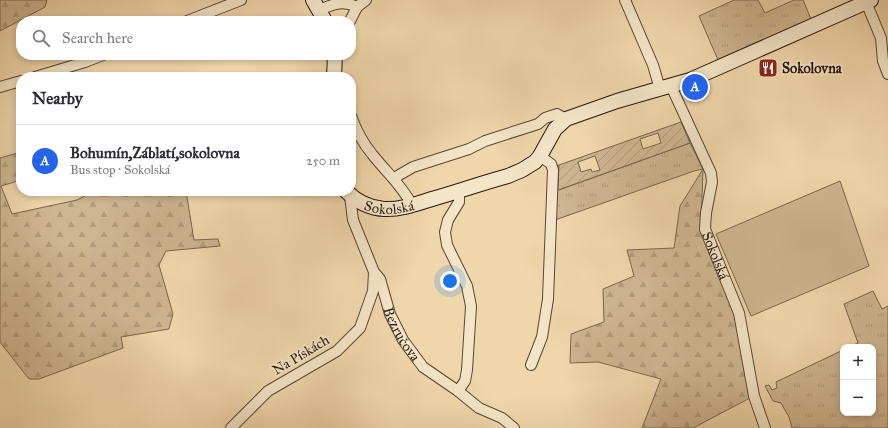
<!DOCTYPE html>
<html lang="en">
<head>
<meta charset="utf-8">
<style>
	:root { --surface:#fff; --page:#f2f2f3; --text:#2b2b33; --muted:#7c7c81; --line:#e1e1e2; --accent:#2563eb }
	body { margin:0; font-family:"IM FELL Great Primer",serif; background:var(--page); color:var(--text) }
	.controls { position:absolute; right:12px; bottom:12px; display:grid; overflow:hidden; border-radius:8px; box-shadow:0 2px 6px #0003 }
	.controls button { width:36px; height:36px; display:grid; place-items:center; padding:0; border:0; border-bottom:1px solid var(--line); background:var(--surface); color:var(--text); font:20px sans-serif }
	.you { position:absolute; left:450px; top:281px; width:14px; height:14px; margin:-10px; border:3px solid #fff; border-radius:50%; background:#1a73e8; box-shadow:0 0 0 6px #1a73e833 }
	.badge { display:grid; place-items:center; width:26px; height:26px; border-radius:50%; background:var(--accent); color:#fff; font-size:13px; font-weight:700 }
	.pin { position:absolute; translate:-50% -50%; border:2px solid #fff; box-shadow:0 1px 4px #0006 }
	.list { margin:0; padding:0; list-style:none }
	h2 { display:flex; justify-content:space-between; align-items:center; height:52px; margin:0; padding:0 16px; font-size:17px }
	h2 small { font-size:13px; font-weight:400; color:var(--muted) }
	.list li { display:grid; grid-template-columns:26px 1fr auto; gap:12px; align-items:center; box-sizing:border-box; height:72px; padding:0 16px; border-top:1px solid var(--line) }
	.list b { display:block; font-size:15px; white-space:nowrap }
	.list p { margin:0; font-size:13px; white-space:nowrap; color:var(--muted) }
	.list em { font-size:13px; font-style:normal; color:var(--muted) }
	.icon { flex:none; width:22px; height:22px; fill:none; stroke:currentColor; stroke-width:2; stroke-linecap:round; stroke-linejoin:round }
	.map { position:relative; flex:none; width:888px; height:428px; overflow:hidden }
	.search { position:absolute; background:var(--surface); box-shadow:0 2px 6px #0003; left:16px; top:16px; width:340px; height:44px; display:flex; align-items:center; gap:10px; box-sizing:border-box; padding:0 14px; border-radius:16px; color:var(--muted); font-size:15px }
	.panel { position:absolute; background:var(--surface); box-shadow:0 2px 6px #0003; left:16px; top:72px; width:340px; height:124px; border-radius:16px }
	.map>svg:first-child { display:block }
	.grass { fill:url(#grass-tufts); stroke:#7a664e }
	.forest { fill:url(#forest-firs); stroke:#7a664e }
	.park { fill:#ceb690; stroke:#7a664e }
	.garden { fill:url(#garden-furrows); stroke:#7a664e; fill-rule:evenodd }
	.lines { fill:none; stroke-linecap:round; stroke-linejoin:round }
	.minor-casing { stroke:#594634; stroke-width:12 }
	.secondary-casing { stroke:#27160d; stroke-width:16 }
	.minor { stroke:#f5e5c8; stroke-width:10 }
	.secondary { stroke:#f5e5c8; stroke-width:14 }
	.labels { text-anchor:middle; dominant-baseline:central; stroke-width:3.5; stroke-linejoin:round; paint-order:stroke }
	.poi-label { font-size:14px; font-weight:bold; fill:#27160d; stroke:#f5e5c8; text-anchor:start }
	.street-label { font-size:14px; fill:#27160d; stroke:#f5e5c8 }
</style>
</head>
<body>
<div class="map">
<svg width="888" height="428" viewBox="0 0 888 428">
	<defs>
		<pattern id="grass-tufts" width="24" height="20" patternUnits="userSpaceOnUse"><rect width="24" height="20" fill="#ceb690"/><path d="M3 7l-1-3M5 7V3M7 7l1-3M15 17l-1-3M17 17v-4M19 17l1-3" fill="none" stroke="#b19c7b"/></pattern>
		<pattern id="forest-firs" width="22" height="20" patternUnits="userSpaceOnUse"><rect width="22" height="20" fill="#ceb690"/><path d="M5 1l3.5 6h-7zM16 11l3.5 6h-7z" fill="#b19c7b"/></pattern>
		<pattern id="garden-furrows" width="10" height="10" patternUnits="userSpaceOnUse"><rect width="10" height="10" fill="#ceb690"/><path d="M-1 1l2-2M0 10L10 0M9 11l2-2" fill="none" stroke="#b19c7b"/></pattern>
	</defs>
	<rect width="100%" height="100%" fill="#f0d7ab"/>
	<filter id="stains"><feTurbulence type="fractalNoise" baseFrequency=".005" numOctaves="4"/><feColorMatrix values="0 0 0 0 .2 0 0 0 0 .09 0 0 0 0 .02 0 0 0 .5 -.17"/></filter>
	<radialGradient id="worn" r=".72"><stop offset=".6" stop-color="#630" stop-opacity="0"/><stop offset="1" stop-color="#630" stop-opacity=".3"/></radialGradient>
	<g class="grass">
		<polygon points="734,0 758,0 765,13 794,0 803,0 811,19 718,60 699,16"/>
		<polygon points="690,143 703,169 694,171 555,220 555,167 559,165 559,190"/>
		<polygon points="873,291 882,309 888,306 888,428 792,428 789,417 781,403 773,401 765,386 769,385 772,390 777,388 776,382 843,350 843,413 873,413 873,347 850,347 858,343 844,304"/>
	</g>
	<g class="forest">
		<polygon points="0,0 47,0 45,7 0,31"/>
		<polygon points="21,152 21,180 1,186 12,214 77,200 94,191 186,191 194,240 218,239 220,246 166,251 159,265 173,314 169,329 121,337 123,348 39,379 29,379 0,342 0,158"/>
		<polygon points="703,169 701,227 734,312 750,398 693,428 642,428 661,379 598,362 570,363 571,334 604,322 603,289 634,276 627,250 674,248 680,206"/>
	</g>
	<polygon class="park" points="840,181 869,266 751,316 716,234"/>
	<path class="garden" d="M681 122 690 143 558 190 559 165ZM658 133 661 143 643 149 640 139ZM595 156 600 170 592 172 591 169 581 172 578 162Z"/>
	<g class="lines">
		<g class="minor-casing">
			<g id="minor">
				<polyline points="625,0 653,65 660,89"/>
				<polyline points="866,2 881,38 883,61 888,74"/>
				<path d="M319 10C334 4 342 0 357 7"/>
				<polyline points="187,21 241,0"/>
				<polyline points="350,21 357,7 366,0"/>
				<polyline points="35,77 85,62 103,55"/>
				<path id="s1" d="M671 86 711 173 712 182 706 213 705 229 739 313 754 396 765 428"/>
				<polyline points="0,87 21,81"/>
				<path d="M351 116C356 130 362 142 372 154 386 172 401 184 412 205"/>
				<polyline points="394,178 413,167 469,149 485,141 538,124 545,118 557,114 566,119"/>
				<path id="s2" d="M350 196 353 220 374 272 380 279 390 314 403 340 423 367 458 391 479 408 502 418 514 428"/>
				<polyline points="531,365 542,337 548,299 553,170 551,164 540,156"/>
				<polyline points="458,391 465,381 467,370 471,306 467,286 447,245 445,232 448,220 459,202 459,191"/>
				<polyline points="231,428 268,391 337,351 360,328 373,291 374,272"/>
			</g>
		</g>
		<g class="secondary-casing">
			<g id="secondary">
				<polyline points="313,0 325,21"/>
				<polyline points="334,77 335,55"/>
				<path id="s3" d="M346 191C356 201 369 208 384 209 400 210 416 204 432 199 457 192 482 183 508 176L522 170 535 162 540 156 555 129 566 119 617 101 690 80 871 0"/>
			</g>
		</g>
		<use href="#minor" class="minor"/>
		<use href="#secondary" class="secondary"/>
	</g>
	<defs>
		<g id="restaurant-square" transform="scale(1)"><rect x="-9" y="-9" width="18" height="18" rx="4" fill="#8f2418" stroke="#f5e5c8"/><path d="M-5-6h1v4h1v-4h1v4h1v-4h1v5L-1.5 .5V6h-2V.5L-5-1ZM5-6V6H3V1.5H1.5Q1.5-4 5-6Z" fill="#fff"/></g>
	</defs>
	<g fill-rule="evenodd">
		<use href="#restaurant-square" x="768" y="68"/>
	</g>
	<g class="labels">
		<g class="poi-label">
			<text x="782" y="68">Sokolovna</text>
		</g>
		<g class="street-label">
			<text stroke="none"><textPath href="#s3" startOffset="48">Sokolská</textPath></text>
			<text stroke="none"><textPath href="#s1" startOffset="181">Sokolská</textPath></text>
			<text stroke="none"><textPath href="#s2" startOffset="149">Bezručova</textPath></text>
			<text transform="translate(301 355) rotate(-31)">Na Pískách</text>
		</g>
	</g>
	<rect width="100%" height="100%" filter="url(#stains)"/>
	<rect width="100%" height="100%" fill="url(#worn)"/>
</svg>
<div class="controls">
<button>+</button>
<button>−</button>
</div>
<div class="you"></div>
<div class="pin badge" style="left:695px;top:87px">A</div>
<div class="search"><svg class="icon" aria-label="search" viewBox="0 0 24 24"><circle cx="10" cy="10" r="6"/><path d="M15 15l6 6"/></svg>Search here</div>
<section class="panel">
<h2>Nearby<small></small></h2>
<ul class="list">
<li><span class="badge">A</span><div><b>Bohumín,Záblatí,sokolovna</b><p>Bus stop · Sokolská</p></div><em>250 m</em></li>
</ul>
</section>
</div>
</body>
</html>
